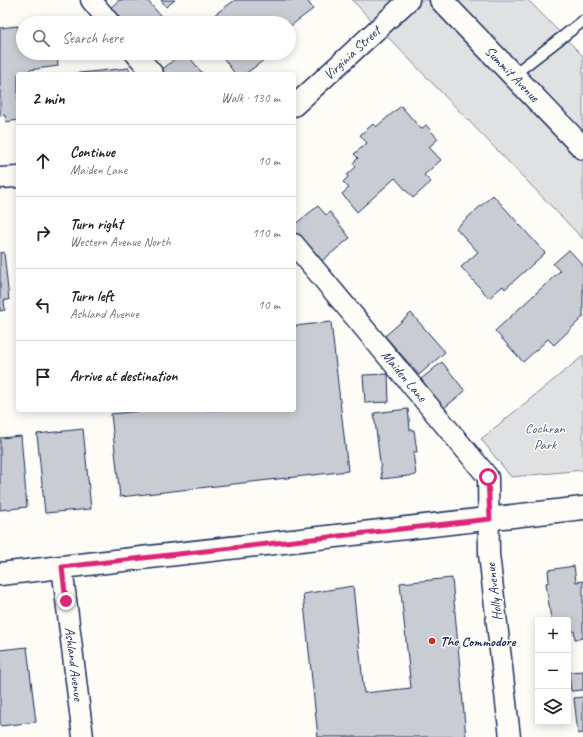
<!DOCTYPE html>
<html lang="en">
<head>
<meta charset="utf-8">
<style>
	:root { --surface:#fff; --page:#f2f2f2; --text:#222; --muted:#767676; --line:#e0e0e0 }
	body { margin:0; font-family:Caveat,sans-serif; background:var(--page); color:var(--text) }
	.controls { position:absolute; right:12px; bottom:12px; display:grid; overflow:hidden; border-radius:4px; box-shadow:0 2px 10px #0003 }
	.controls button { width:36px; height:36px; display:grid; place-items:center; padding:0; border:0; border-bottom:1px solid var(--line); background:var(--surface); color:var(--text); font:20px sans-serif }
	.stop { position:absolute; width:12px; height:12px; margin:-9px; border:3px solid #db2777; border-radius:50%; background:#fff }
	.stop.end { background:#db2777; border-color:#fff; box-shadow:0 1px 4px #0008 }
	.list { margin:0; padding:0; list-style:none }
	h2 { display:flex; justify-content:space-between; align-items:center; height:52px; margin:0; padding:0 16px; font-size:17px }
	h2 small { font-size:13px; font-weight:400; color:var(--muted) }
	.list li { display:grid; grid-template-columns:26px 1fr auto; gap:12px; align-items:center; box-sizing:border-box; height:72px; padding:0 16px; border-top:1px solid var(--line) }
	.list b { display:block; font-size:15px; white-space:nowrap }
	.list p { margin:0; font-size:13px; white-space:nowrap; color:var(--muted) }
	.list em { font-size:13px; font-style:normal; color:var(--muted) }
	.icon { flex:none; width:22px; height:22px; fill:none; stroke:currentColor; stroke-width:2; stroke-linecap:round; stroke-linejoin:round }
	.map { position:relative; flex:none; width:583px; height:737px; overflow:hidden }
	.search { position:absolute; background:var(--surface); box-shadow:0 2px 10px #0003; left:16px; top:16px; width:280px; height:44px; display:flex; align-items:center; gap:10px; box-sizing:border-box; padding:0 14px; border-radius:22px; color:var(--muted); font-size:15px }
	.panel { position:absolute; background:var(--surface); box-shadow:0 2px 10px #0003; left:16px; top:72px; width:280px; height:340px; border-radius:4px }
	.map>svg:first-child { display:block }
	.green { fill:#e0e1e3; stroke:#7e88a0 }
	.building { fill:#c9ccd3; stroke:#1b2f5e }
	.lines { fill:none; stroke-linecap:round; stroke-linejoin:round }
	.lane-casing { stroke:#1b2f5e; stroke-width:13 }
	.street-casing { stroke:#1b2f5e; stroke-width:23 }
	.secondary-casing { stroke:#1b2f5e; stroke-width:25 }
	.lane { stroke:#fdfcf7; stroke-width:10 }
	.street { stroke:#fdfcf7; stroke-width:20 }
	.secondary { stroke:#fdfcf7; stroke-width:22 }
	.route { stroke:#db2777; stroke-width:5 }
	.poi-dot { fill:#c8321e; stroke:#fdfcf7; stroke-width:1.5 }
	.labels { text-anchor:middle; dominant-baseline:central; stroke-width:3; stroke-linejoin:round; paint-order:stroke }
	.street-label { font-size:14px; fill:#1b2f5e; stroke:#fdfcf7 }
	.park-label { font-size:14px; fill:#4c5c7f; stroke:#fdfcf7 }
	.poi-label { font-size:14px; font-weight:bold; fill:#1b2f5e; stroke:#fdfcf7; text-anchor:start }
</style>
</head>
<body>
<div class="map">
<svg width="583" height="737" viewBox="0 0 583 737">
	<rect width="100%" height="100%" fill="#fdfcf7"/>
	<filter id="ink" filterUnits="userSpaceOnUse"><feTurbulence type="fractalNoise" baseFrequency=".025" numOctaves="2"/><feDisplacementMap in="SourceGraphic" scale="8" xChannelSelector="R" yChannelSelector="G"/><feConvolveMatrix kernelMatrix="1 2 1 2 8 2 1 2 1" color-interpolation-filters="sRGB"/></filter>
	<g filter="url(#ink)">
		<g class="green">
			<polygon points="352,0 528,0 583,56 583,239"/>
			<polygon points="583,356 583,470 511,477 481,439"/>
		</g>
		<g class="building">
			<polygon points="119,0 147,0 167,23 120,23 108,10"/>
			<polygon points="161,0 175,0 166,7"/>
			<polygon points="235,0 307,0 313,9 289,27 289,23 207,23 206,21"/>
			<polygon points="18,26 18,32 23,32 23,53 57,53 58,66 29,70 29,74 18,74 18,120 6,122 5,115 0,116 0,28"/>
			<polygon points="182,53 186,53 203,74 158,74 158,73"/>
			<polygon points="220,53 263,53 267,58 245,74 235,74"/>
			<polygon points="129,68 130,74 70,74"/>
			<polygon points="401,106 421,129 426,125 438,139 429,147 441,160 424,175 431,182 413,198 395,178 357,212 342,194 349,188 343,182 348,177 347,175 356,167 353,163 358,158 354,154 367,143 360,135 373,124 376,127"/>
			<polygon points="493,195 545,253 505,289 503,286 489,298 461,267 478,252 456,228"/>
			<polygon points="318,206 326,215 330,212 350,238 317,265 294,237 294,225"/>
			<polygon points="569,250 583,265 583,317 554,345 548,339 523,362 495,331 560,271 553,264"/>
			<polygon points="4,252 9,300 4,300 5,310 0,311 0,253"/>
			<polygon points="411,313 445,352 419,375 385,336"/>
			<polygon points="331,322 348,471 120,497 111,414 151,410 294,410 294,326"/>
			<polygon points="442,362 465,391 444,408 421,379"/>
			<polygon points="388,374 389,402 365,403 363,375"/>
			<polygon points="408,409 410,430 414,430 417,452 413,452 416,475 382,479 374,413"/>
			<polygon points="83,429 91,509 45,513 37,434"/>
			<polygon points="21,436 27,507 0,510 0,438"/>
			<polygon points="574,566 576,582 583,581 583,638 575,639 574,631 568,632 568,620 551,620 546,583 549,582 548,570"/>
			<polygon points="452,578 466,737 318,737 303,594 353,586 364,693 411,688 400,583"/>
			<polygon points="27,647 36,722 0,726 0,650"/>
			<polygon points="583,671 583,690 571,691 569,672"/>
			<polygon points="583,697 583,733 578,734 574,698"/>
		</g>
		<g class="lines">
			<g class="lane-casing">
				<polyline id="lane" points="513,75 583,21"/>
			</g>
			<g class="street-casing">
				<g id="street">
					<polyline points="91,0 110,23"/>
					<polyline points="135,53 153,74"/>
					<polyline points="294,106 409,0"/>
					<polyline points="0,178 18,177"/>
					<polyline points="294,244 488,477 489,554 510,737"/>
					<polyline points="62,567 83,737"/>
				</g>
			</g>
			<g class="secondary-casing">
				<g id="secondary">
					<polyline points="441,0 583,148"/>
					<polyline points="0,574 583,508"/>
				</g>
			</g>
			<use href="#lane" class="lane"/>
			<use href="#street" class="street"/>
			<use href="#secondary" class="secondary"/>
		</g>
	</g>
	<g class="lines" filter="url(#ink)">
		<polyline class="route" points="66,601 62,567 490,519 488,477"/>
	</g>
	<circle class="poi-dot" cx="432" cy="641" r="4"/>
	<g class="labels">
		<g class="street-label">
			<text transform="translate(352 53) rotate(-43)">Virginia Street</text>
			<text transform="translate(512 74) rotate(46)">Summit Avenue</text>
			<text transform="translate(404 376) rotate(50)">Maiden Lane</text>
			<text transform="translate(494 592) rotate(-97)">Holly Avenue</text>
			<text transform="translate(74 664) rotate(83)">Ashland Avenue</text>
		</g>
		<g class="park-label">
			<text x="545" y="428">Cochran<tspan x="545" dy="16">Park</tspan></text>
		</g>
		<g class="poi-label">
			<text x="440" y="641">The Commodore</text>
		</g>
	</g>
</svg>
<div class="controls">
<button>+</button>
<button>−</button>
<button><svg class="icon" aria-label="layers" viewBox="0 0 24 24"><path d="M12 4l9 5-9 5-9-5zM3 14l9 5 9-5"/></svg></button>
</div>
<div class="stop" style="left:488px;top:477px"></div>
<div class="stop end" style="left:66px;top:601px"></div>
<div class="search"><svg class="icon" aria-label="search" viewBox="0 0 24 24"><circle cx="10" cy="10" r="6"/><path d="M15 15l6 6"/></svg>Search here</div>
<section class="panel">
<h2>2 min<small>Walk · 130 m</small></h2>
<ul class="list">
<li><svg class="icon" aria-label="ahead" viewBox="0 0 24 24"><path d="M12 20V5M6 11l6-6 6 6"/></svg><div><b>Continue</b><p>Maiden Lane</p></div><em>10 m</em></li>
<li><svg class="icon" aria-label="right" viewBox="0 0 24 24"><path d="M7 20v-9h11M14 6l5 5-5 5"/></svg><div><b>Turn right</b><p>Western Avenue North</p></div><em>110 m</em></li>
<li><svg class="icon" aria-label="left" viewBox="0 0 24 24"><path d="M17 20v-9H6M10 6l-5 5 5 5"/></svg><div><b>Turn left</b><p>Ashland Avenue</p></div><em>10 m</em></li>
<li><svg class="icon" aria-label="arrive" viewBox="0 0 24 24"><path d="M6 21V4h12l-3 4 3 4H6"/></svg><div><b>Arrive at destination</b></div></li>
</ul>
</section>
</div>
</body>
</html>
